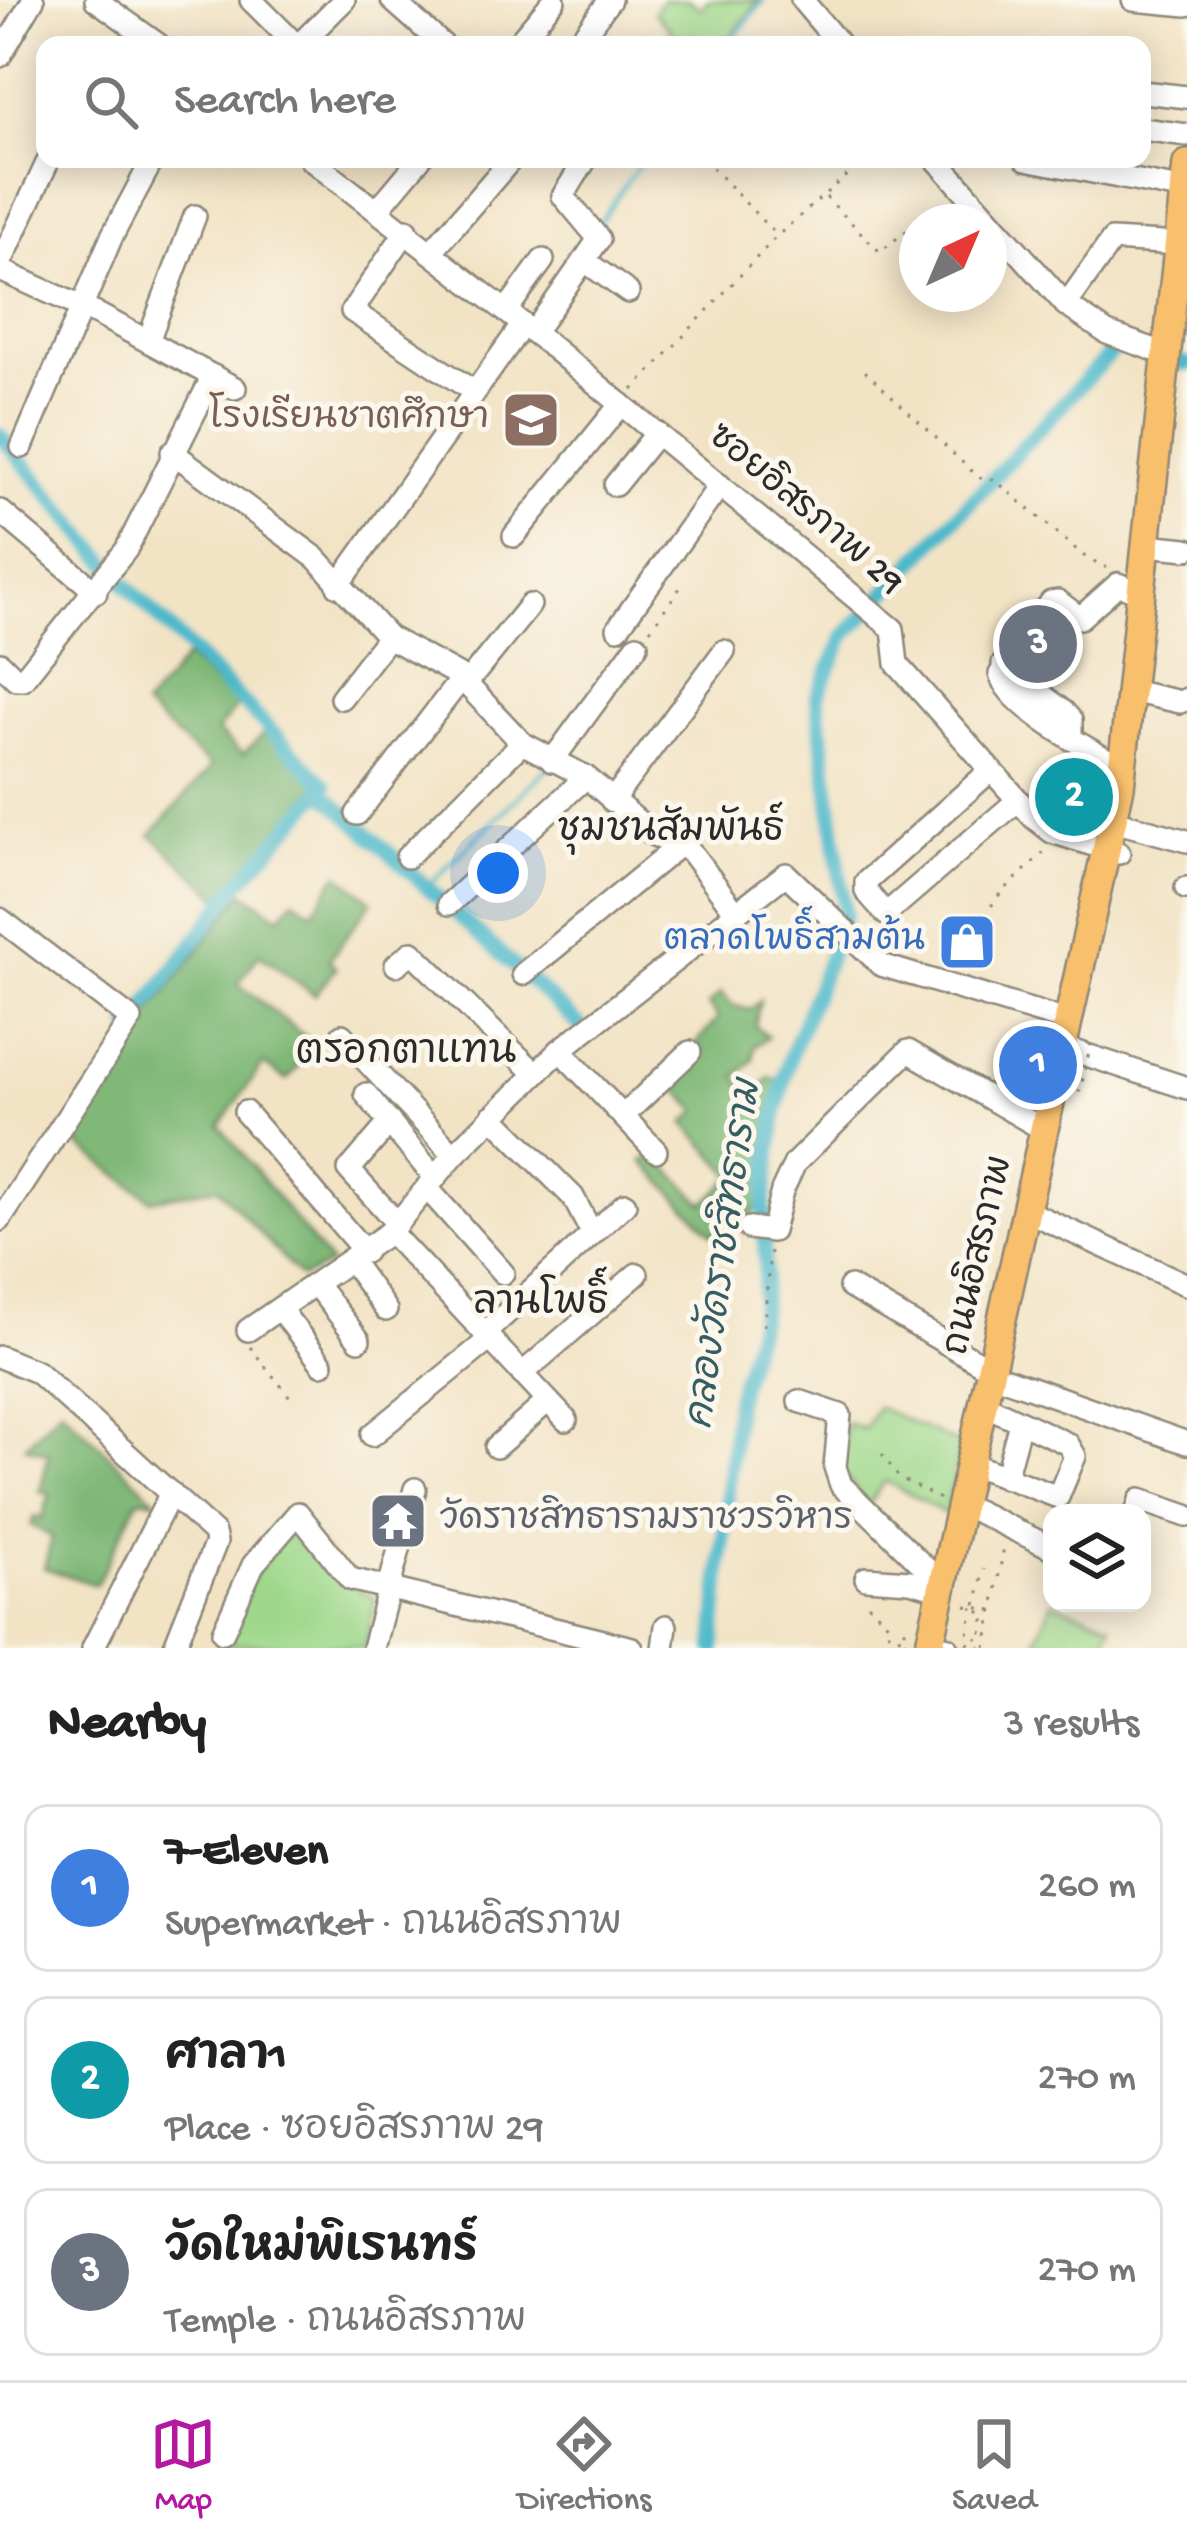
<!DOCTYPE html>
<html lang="en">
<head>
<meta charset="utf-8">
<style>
	:root { --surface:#fff; --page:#f2f2f2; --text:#222; --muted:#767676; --line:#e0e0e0; --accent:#b5179e }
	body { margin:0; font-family:"Gochi Hand","Playpen Sans Thai",sans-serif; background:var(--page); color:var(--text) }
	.controls { position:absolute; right:36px; bottom:36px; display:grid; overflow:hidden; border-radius:24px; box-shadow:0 6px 30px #0003 }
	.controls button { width:108px; height:108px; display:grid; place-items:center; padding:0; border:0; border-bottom:3px solid var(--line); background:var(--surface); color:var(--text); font:60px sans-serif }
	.compass { position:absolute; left:899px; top:204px; width:108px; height:108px; border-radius:50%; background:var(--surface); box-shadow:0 6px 30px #0003; rotate:44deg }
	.you { position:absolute; left:498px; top:873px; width:42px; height:42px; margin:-30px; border:9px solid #fff; border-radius:50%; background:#1a73e8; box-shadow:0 0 0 18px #1a73e833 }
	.badge { display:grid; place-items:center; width:78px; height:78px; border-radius:50%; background:var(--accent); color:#fff; font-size:39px; font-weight:700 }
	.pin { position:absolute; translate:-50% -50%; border:6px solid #fff; box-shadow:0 3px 12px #0006 }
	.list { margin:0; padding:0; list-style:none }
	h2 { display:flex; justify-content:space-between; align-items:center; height:156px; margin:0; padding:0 48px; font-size:51px }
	h2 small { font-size:39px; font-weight:400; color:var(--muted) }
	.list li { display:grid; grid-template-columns:78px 1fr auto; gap:36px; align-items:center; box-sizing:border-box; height:168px; margin:0 24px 24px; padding:0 24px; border:3px solid var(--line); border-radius:24px }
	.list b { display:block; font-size:45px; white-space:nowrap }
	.list p { margin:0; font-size:39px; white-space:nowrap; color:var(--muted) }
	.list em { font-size:39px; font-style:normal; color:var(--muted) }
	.icon { flex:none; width:66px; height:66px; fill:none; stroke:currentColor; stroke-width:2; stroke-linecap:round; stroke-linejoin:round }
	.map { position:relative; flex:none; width:1187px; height:1648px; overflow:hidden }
	.search { position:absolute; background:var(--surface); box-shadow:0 6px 30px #0003; left:36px; right:36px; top:36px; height:132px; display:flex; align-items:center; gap:30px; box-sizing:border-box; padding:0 42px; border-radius:24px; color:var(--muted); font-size:45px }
	.sheet { height:732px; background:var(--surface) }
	nav { display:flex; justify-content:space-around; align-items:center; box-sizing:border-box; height:168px; border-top:3px solid var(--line); background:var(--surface); font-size:33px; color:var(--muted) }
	nav a { display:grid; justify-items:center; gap:6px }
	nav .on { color:var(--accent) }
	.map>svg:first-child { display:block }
	.green { fill:#9fd88b; stroke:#65825b; stroke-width:3 }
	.forest { fill:#7fb877; stroke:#557251; stroke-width:3 }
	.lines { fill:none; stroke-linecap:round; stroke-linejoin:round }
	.stream { stroke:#4eb9cb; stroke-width:4.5 }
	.canal { stroke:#4eb9cb; stroke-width:15 }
	.minor-casing { stroke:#8e8778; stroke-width:26 }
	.major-casing { stroke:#8e8778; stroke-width:32 }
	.path { stroke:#8e8778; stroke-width:3; stroke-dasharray:3 9; stroke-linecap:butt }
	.minor { stroke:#fff; stroke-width:21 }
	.major { stroke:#f8bf6c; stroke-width:27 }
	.path-bridge { stroke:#8e8778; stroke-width:3; stroke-dasharray:3 9; stroke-linecap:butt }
	.labels { text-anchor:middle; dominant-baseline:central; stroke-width:10; stroke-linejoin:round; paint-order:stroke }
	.education-label { font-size:36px; fill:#785e54; stroke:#fbf7ec; text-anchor:end }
	.street-label { font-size:36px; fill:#2b2b2b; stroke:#fbf7ec }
	.shop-label { font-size:36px; fill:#366cbe; stroke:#fbf7ec; text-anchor:end }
	.worship-label { font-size:36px; fill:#5b616d; stroke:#fbf7ec; text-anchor:start }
	.neighbourhood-label { font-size:39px; fill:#2b2b2b; stroke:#fbf7ec }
	.water-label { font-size:39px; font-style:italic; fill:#375d63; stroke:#fbf7ec }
</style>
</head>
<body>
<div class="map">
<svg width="1187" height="1648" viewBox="0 0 1187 1648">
	<rect width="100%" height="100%" fill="#fbf7ec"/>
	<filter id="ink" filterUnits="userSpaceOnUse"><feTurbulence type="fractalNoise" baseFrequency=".00833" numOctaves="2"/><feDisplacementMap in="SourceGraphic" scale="24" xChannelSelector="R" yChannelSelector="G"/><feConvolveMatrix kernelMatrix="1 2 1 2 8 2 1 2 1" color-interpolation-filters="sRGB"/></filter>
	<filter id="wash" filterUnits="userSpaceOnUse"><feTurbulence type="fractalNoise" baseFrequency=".004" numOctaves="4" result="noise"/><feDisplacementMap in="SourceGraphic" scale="48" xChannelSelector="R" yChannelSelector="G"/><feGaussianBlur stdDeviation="2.7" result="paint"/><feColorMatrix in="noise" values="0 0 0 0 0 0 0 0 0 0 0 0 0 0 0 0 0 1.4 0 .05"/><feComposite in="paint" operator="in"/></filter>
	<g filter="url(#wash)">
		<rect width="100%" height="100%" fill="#f2e3c5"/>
		<g class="green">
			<polygon points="662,0 689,0 701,9 708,0 759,0 724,45 660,45 672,31 654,12"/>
			<polygon points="877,1407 961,1445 946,1514 885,1481 868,1505 839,1468 847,1423 864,1429"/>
			<polygon points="297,1521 361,1591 376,1599 365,1648 225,1644 256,1569"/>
			<polygon points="1052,1602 1111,1624 1104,1648 1033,1648"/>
		</g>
		<g class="forest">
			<polygon points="186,658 238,705 217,731 243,755 265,732 320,783 221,899 151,835 211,767 144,707"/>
			<polygon points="338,874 372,901 329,960 336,968 315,995 259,954 238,984 316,1045 287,1080 263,1064 220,1126 330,1264 301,1278 217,1187 151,1200 70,1138 128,1041 244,892 279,917 294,899 313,912"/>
			<polygon points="721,993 732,1005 750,1010 760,1001 755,1026 768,1037 755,1046 753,1060 736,1077 755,1097 769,1077 778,1080 759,1208 754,1209 749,1228 729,1225 713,1235 643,1161 655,1155 704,1204 733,1176 685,1123 698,1111 667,1078 718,1018 708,1005"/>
			<polygon points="61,1408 157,1501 139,1498 96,1585 44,1568 52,1537 31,1525 34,1517 42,1519 50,1494 40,1491 49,1454 25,1446"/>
		</g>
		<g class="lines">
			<g class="stream">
				<polyline points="729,45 764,0"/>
				<polyline points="599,223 643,159"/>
				<polyline points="530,318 550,291"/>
				<polyline points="428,886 548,767"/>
			</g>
			<g class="canal">
				<polyline points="1160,358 1187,364"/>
				<polyline points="0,435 124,583 326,786 236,887 130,1027"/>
				<polyline points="321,791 579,1025"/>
				<polyline points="714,1648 736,1401 760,1319 765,1275 764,1205 776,1115 790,1057 845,916 817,697 844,637 1115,348"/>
			</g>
		</g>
	</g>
	<g filter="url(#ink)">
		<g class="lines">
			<g class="minor-casing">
				<g id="minor">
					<polyline points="96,0 159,45"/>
					<polyline points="251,0 296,45"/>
					<polyline points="392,0 443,45"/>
					<polyline points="802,0 840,45"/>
					<polyline points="1133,0 1187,5"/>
					<polyline points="299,45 344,0"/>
					<polyline points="516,45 554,0"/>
					<polyline points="576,45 610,0"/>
					<polyline points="0,56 33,0"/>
					<polyline points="1142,92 1187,97"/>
					<polyline points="1142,129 1187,135"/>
					<polyline points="310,159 547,343 893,629 897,664 1034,818 1052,832 1119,853"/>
					<polyline points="936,159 1066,305 1107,333 1169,355"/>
					<polyline points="1026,159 1185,190"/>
					<polyline points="379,208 420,159"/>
					<polyline points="407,230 352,311 473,391"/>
					<polyline points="432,251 509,162"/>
					<polyline points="585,261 628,292"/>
					<polyline points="0,264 49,159"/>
					<polyline points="0,270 99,315 235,388"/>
					<polyline points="1066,305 1112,240 1179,244"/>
					<polyline points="506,311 543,260"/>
					<polyline points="534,332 599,239 563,196 586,159"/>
					<polyline points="148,341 195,216"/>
					<polyline points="22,447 112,236 153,159"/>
					<polyline points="172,452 316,558 388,637 458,675 522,743 586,777 654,835 690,851 735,911"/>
					<polyline points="615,485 657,433"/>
					<polyline points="0,511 96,592"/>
					<polyline points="514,536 621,404"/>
					<polyline points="1146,545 1187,549"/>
					<polyline points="338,586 523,324"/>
					<polyline points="618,628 720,485"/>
					<polyline points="0,663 16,679 23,679 126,550 213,376"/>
					<polyline points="1003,664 1064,712 1071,720 1071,739"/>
					<polyline points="466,684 530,605"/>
					<polyline points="1144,694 1180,702 1187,699"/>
					<polyline points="341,698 388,637"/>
					<polyline points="552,761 637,645"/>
					<path d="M1122 768C1091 750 1009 708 1000 674L1051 602 1058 601 1080 618 1118 584 1141 593"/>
					<polyline points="990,771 866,882 866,891 886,914 1017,801"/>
					<polyline points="612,801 724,651"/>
					<polyline points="357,814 461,679"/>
					<polyline points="1125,824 1187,841"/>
					<polyline points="407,857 522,743"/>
					<polyline points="1186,888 1187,888"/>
					<polyline points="449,904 586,777"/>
					<polyline points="0,919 131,1019 0,1220"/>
					<polyline points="396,965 412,952 536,1074"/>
					<polyline points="523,974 676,848"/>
					<polyline points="342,1035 454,1155"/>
					<polyline points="1062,1047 1187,1088"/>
					<polyline points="560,1050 656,1151"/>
					<polyline points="366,1094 435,1178"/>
					<polyline points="245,1112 365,1252"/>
					<polyline points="492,1116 573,1197 587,1224"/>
					<polyline points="623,1116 690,1052"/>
					<polyline points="390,1122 349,1170 397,1223"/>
					<polyline points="427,1188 503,1273"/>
					<polyline points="1029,1212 1187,1285"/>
					<polyline points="749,1228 772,1231 782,1191 795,1163 908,1051 1046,1131"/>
					<polyline points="390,1232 566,1420"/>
					<polyline points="351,1261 386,1310"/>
					<polyline points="316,1285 359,1340"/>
					<polyline points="850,1287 992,1370"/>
					<polyline points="280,1309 322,1364"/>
					<polyline points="248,1330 390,1232 454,1155 560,1050 786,874 881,965 1067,1021"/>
					<polyline points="485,1333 625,1204"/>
					<polyline points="0,1357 37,1372 214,1533 216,1542 174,1648"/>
					<polyline points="522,1374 637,1274"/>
					<polyline points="992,1374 1187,1443"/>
					<polyline points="799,1401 840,1415 835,1467 841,1485 944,1586"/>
					<polyline points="372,1435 490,1339"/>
					<polyline points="496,1447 547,1402"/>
					<polyline points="971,1464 1058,1497 1075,1456 1068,1444 985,1405"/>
					<polyline points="1005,1478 1020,1423"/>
					<polyline points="976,1511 1052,1548"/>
					<polyline points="1136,1513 1140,1500 1187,1516"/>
					<polyline points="866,1578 910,1581 942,1590"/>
					<polyline points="223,1632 253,1565 298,1513 350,1579 632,1648"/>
					<polyline points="945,1647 948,1648"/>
					<polyline points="93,1648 171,1493"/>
					<polyline points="373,1648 415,1489"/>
					<polyline points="663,1648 666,1626"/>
				</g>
			</g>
			<g class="major-casing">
				<polyline id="major" points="929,1648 1120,787 1187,164"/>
			</g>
			<g class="path">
				<polyline points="704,159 776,235"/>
				<polyline points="826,197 880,252 917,222"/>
				<polyline points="919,221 930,210"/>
				<polyline points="865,371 978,477 995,480 1084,556 1109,569"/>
				<polyline points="633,390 777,236 865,159"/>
				<polyline points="650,630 680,588"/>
				<polyline points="953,967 997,897 1047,849"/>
				<polyline points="764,1326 770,1251"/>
				<polyline points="250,1347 294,1402"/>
				<polyline points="882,1454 899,1478 940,1499"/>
				<polyline points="868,1604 890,1625 885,1648"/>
				<polyline points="966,1606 993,1610"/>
				<polyline points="973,1607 968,1634 981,1640 985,1614 975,1610 984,1569"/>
				<polyline points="967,1643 981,1648"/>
				<polyline points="892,1648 905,1628 905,1644 898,1642 897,1648"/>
				<polyline points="986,1648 1004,1546"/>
			</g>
			<use href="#minor" class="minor"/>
			<use href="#major" class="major"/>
			<polyline class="path-bridge" points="1043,1082 1080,1091 1093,1035"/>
		</g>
	</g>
	<defs>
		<g id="school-square" transform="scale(3)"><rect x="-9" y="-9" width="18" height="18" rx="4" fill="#8d6e63" stroke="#fbf7ec"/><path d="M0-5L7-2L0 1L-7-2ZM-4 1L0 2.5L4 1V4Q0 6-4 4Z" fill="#fff"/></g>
		<g id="shop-square" transform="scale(3)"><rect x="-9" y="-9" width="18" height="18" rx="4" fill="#3f7fe0" stroke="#fbf7ec"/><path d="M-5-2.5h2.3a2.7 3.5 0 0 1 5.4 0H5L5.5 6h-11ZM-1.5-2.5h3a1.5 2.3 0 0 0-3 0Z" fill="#fff"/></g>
		<g id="temple-square" transform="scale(3)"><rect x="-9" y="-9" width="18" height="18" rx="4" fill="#6b7280" stroke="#fbf7ec"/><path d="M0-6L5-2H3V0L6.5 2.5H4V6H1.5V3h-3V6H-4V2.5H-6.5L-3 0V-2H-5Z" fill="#fff"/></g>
	</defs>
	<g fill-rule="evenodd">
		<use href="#school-square" x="531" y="420"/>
		<use href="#shop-square" x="967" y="942"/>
		<use href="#temple-square" x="398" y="1521"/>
	</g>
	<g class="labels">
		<g class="education-label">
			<text x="489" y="420">โรงเรียนชาตศึกษา</text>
		</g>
		<g class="street-label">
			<text transform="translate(804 511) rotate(40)">ซอยอิสรภาพ 29</text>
			<text transform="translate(981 1256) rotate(-77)">ถนนอิสรภาพ</text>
		</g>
		<g class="shop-label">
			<text x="925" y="942">ตลาดโพธิ์สามต้น</text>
		</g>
		<g class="worship-label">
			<text x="440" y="1521">วัดราชสิทธารามราชวรวิหาร</text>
		</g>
		<g class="neighbourhood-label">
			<text x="671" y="833">ชุมชนสัมพันธ์</text>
			<text x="406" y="1055">ตรอกตาแทน</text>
			<text x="541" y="1306">ลานโพธิ์</text>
		</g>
		<g class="water-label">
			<text transform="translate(727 1255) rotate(-82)">คลองวัดราชสิทธาราม</text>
		</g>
	</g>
</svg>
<div class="controls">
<button><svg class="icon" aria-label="layers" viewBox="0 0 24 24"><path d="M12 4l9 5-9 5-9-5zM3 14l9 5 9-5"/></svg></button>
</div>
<svg class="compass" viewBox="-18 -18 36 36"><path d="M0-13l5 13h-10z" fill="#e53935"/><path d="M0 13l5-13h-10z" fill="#767676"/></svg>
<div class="you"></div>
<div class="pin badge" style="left:1038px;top:1065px;background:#3f7fe0">1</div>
<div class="pin badge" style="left:1074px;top:797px;background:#0f9aa8">2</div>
<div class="pin badge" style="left:1038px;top:644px;background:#6b7280">3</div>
<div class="search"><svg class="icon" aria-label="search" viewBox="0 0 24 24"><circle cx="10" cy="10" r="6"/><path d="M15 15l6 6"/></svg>Search here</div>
</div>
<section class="sheet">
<h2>Nearby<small>3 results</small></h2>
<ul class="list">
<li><span class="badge" style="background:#3f7fe0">1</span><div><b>7-Eleven</b><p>Supermarket · ถนนอิสรภาพ</p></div><em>260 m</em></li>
<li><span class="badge" style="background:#0f9aa8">2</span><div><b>ศาลา1</b><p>Place · ซอยอิสรภาพ 29</p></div><em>270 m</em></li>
<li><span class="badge" style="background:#6b7280">3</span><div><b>วัดใหม่พิเรนทร์</b><p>Temple · ถนนอิสรภาพ</p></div><em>270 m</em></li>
</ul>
</section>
<nav>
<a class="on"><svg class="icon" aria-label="map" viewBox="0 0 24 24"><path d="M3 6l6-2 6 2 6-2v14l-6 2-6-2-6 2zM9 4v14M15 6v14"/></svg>Map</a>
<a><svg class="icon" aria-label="directions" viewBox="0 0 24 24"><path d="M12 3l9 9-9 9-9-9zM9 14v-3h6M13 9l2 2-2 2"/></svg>Directions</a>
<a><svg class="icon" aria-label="saved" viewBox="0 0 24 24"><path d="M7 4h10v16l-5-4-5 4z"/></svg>Saved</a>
</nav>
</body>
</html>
